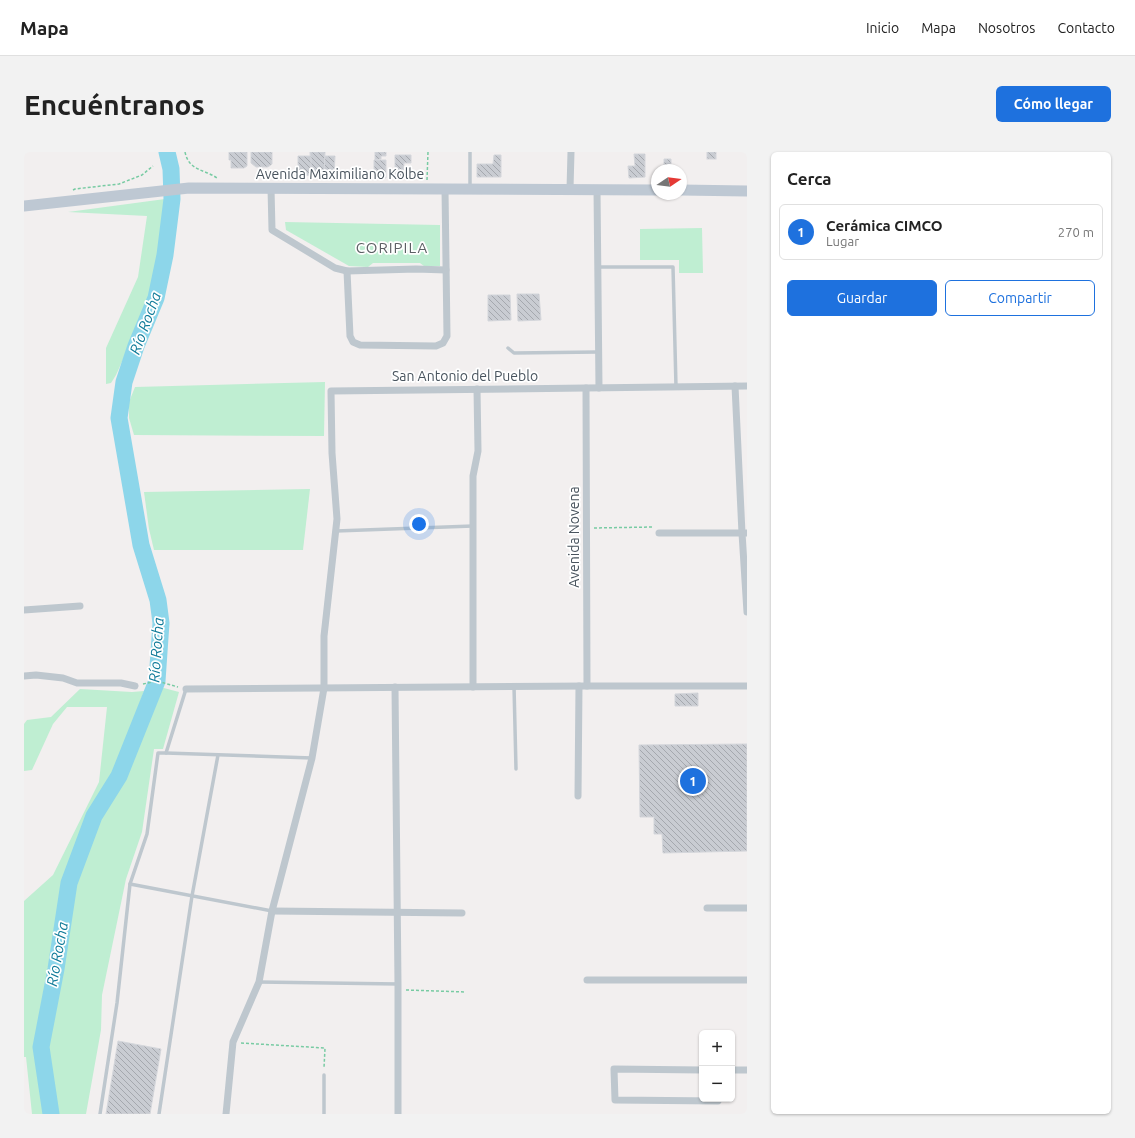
<!DOCTYPE html>
<html lang="es">
<head>
<meta charset="utf-8">
<style>
	:root { --surface:#fff; --page:#f2f2f2; --text:#222; --muted:#767676; --line:#e0e0e0; --accent:#1e71de }
	body { margin:0; font-family:Ubuntu,sans-serif; background:var(--page); color:var(--text) }
	.controls { position:absolute; right:12px; bottom:12px; display:grid; overflow:hidden; border-radius:6px; box-shadow:0 1px 3px #0004 }
	.controls button { width:36px; height:36px; display:grid; place-items:center; padding:0; border:0; border-bottom:1px solid var(--line); background:var(--surface); color:var(--text); font:20px sans-serif }
	.compass { position:absolute; left:627px; top:12px; width:36px; height:36px; border-radius:50%; background:var(--surface); box-shadow:0 1px 3px #0004; rotate:77deg }
	.you { position:absolute; left:395px; top:372px; width:14px; height:14px; margin:-10px; border:3px solid #fff; border-radius:50%; background:#1a73e8; box-shadow:0 0 0 6px #1a73e833 }
	.badge { display:grid; place-items:center; width:26px; height:26px; border-radius:50%; background:var(--accent); color:#fff; font-size:13px; font-weight:700 }
	.pin { position:absolute; translate:-50% -50%; border:2px solid #fff; box-shadow:0 1px 4px #0006 }
	.list { margin:0; padding:0; list-style:none }
	h2 { display:flex; justify-content:space-between; align-items:center; height:52px; margin:0; padding:0 16px; font-size:17px }
	h2 small { font-size:13px; font-weight:400; color:var(--muted) }
	.list li { display:grid; grid-template-columns:26px 1fr auto; gap:12px; align-items:center; box-sizing:border-box; height:56px; margin:0 8px 8px; padding:0 8px; border:1px solid var(--line); border-radius:6px }
	.list b { display:block; font-size:15px; white-space:nowrap }
	.list p { margin:0; font-size:13px; white-space:nowrap; color:var(--muted) }
	.list em { font-size:13px; font-style:normal; color:var(--muted) }
	.actions { display:flex; gap:8px; padding:12px 16px }
	.actions a { flex:1; padding:9px 0; border:1px solid var(--accent); border-radius:6px; text-align:center; font-size:14px; color:var(--accent) }
	.actions .main { background:var(--accent); color:#fff }
	.map { position:relative; flex:none; width:723px; height:962px; overflow:hidden; border-radius:6px }
	header { display:flex; align-items:center; gap:24px; box-sizing:border-box; height:56px; padding:0 20px; background:var(--surface); border-bottom:1px solid var(--line) }
	header strong { font-size:19px }
	nav { display:flex; gap:22px; margin-inline-start:auto; font-size:14px }
	.intro { display:flex; align-items:center; justify-content:space-between; box-sizing:border-box; height:96px; padding:0 24px }
	h1 { margin:0; font-size:28px }
	.button { padding:10px 18px; border-radius:6px; background:var(--accent); color:#fff; font-size:14px; font-weight:700 }
	main { display:flex; gap:24px; padding:0 24px }
	aside { flex:1; background:var(--surface); border-radius:6px; box-shadow:0 1px 3px #0004 }
	.map>svg:first-child { display:block }
	.green { fill:#bfeed2 }
	.lines { fill:none; stroke-linecap:round; stroke-linejoin:round }
	.river { stroke:#8dd6ea; stroke-width:17 }
	.building { fill:url(#building-back-hatch); stroke:#d4d6db }
	.path { stroke:#78cba3; stroke-width:1.5; stroke-dasharray:3 2; stroke-linecap:butt }
	.service { stroke:#bec7ce; stroke-width:3.5 }
	.minor { stroke:#bec7ce; stroke-width:7 }
	.secondary { stroke:#bec8d3; stroke-width:11 }
	.labels { text-anchor:middle; dominant-baseline:central; stroke-width:3.5; stroke-linejoin:round; paint-order:stroke }
	.street-label { font-size:14px; fill:#48535d; stroke:#fff }
	.neighbourhood-label { font-size:15px; letter-spacing:1px; fill:#5c6064; stroke:#fff }
	.water-label { font-size:15px; font-style:italic; fill:#107b99; stroke:#fff }
</style>
</head>
<body>
<header>
<strong>Mapa</strong>
<nav><a>Inicio</a><a>Mapa</a><a>Nosotros</a><a>Contacto</a></nav>
</header>
<div class="intro"><h1>Encuéntranos</h1><a class="button">Cómo llegar</a></div>
<main>
<div class="map">
<svg width="723" height="962" viewBox="0 0 723 962">
	<defs>
		<pattern id="building-back-hatch" width="6" height="6" patternUnits="userSpaceOnUse"><rect width="6" height="6" fill="#c9ccd2"/><path d="M-1 5l2 2M0 0l6 6M5-1l2 2" fill="none" stroke="#a5a8ae"/></pattern>
	</defs>
	<rect width="100%" height="100%" fill="#f2efef"/>
	<g class="green">
		<polygon points="141,47 140,66 127,145 92,223 87,231 82,232 82,196 114,125 123,64 44,60"/>
		<polygon points="261,70 416,73 416,114 400,114 396,111 349,111 344,115 325,114 262,78"/>
		<polygon points="678,76 679,121 655,121 655,108 616,108 616,77"/>
		<polygon points="301,230 300,284 110,283 105,266 105,250 111,235"/>
		<polygon points="286,337 279,398 130,398 125,377 120,340"/>
		<polygon points="136,535 155,540 139,597 130,597 118,680 102,727 78,843 77,878 62,962 31,962 21,893 50,734 73,668 97,631"/>
		<polygon points="56,537 108,540 120,539 102,589 84,632 66,658 39,727 26,812 11,896 21,962 8,962 2,905 0,905 0,749 29,723 75,630 83,555 43,555 29,572 8,618 0,619 0,572 3,568 27,565"/>
	</g>
	<g class="lines">
		<polyline class="river" points="27,962 17,895 32,817 45,731 70,664 95,624 133,529 137,471 134,448 117,393 95,266 100,230 112,194 132,146 141,103 148,47 147,17 143,0"/>
	</g>
	<g class="building">
		<polygon points="205,0 223,0 223,14 220,16 207,16 207,8 205,8"/>
		<polygon points="227,0 248,0 248,12 244,15 232,15 227,11"/>
		<polygon points="286,0 301,0 300,24 287,23"/>
		<polygon points="351,0 362,0 362,4 357,4 357,7 351,8"/>
		<rect x="683" y="0" width="9" height="7"/>
		<polygon points="610,2 621,2 621,25 605,26 604,14 611,14"/>
		<polygon points="371,3 387,3 387,11 380,11 379,26 371,25"/>
		<polygon points="470,3 477,3 477,25 453,25 453,12 469,12"/>
		<polygon points="274,4 287,4 287,23 274,25"/>
		<polygon points="301,4 311,4 310,24 300,24"/>
		<polygon points="640,7 647,7 647,16 649,16 649,18 640,18"/>
		<polygon points="350,8 362,8 362,26 350,25"/>
		<polygon points="493,142 515,142 517,168 494,169"/>
		<polygon points="464,143 486,143 487,168 464,169"/>
		<polygon points="674,541 674,554 651,554 651,542"/>
		<polygon points="723,592 723,699 639,701 638,682 630,682 630,665 616,665 615,593"/>
		<polygon points="94,889 137,897 126,962 82,962"/>
	</g>
	<g class="lines">
		<g class="path">
			<path d="M161 0C165 19 180 17 193 26"/>
			<polyline points="403,28 404,0"/>
			<polyline points="49,38 51,37 95,32 118,23 129,14"/>
			<polyline points="570,376 630,375"/>
			<polyline points="119,532 133,529 154,535"/>
			<polyline points="382,838 442,840"/>
			<polyline points="217,891 301,896 300,916"/>
		</g>
		<g class="service">
			<polyline points="446,0 446,35"/>
			<polyline points="574,115 649,115 652,235"/>
			<polyline points="484,196 490,201 574,200"/>
			<polyline points="312,379 449,374"/>
			<polyline points="490,534 492,617"/>
			<polyline points="142,601 288,606"/>
			<polyline points="106,732 248,759"/>
			<polyline points="235,830 374,832"/>
			<polyline points="76,962 93,851 106,732 123,682 134,601 142,601 162,537"/>
			<polyline points="135,962 168,744 194,603"/>
			<polyline points="300,962 300,923"/>
		</g>
		<g class="minor">
			<polyline points="247,36 248,78 311,116 323,119 392,117 422,118"/>
			<polyline points="546,37 547,0"/>
			<polyline points="573,37 575,236"/>
			<polyline points="323,119 326,184 329,190 336,193 412,194 419,191 423,184 421,37"/>
			<polyline points="711,234 718,381 723,460"/>
			<polyline points="562,236 563,534"/>
			<polyline points="635,381 723,381"/>
			<polyline points="0,458 56,454"/>
			<polyline points="0,524 12,523 39,526 53,531 97,531 111,534"/>
			<polyline points="371,535 374,832 374,962"/>
			<polyline points="449,535 449,324 454,299 453,237"/>
			<polyline points="162,537 563,534 723,534"/>
			<polyline points="554,644 555,534"/>
			<polyline points="683,756 723,756"/>
			<polyline points="248,759 438,761"/>
			<polyline points="563,828 723,828"/>
			<polyline points="678,918 590,917 591,948 694,949"/>
			<polyline points="708,918 723,918"/>
			<polyline points="202,962 209,890 235,830 248,759 288,606 300,536 300,484 313,367 308,301 307,239 562,236 723,234"/>
		</g>
		<g class="secondary">
			<polyline points="657,38 723,39"/>
			<polyline points="0,54 165,36 633,38"/>
		</g>
	</g>
	<g class="labels">
		<g class="street-label">
			<text x="316" y="22">Avenida Maximiliano Kolbe</text>
			<text x="441" y="224">San Antonio del Pueblo</text>
			<text transform="translate(550 385) rotate(-90)">Avenida Novena</text>
		</g>
		<g class="neighbourhood-label">
			<text x="368" y="95">CORIPILA</text>
		</g>
		<g class="water-label">
			<text transform="translate(121 171) rotate(-70)">Río Rocha</text>
			<text transform="translate(132 498) rotate(-86)">Río Rocha</text>
			<text transform="translate(33 802) rotate(-80)">Río Rocha</text>
		</g>
	</g>
</svg>
<div class="controls">
<button>+</button>
<button>−</button>
</div>
<svg class="compass" viewBox="-18 -18 36 36"><path d="M0-13l5 13h-10z" fill="#e53935"/><path d="M0 13l5-13h-10z" fill="#767676"/></svg>
<div class="you"></div>
<div class="pin badge" style="left:669px;top:629px">1</div>
</div>
<aside>
<h2>Cerca<small></small></h2>
<ul class="list">
<li><span class="badge">1</span><div><b>Cerámica CIMCO</b><p>Lugar</p></div><em>270 m</em></li>
</ul>
<div class="actions"><a class="main">Guardar</a><a>Compartir</a></div>
</aside>
</main>
</body>
</html>
